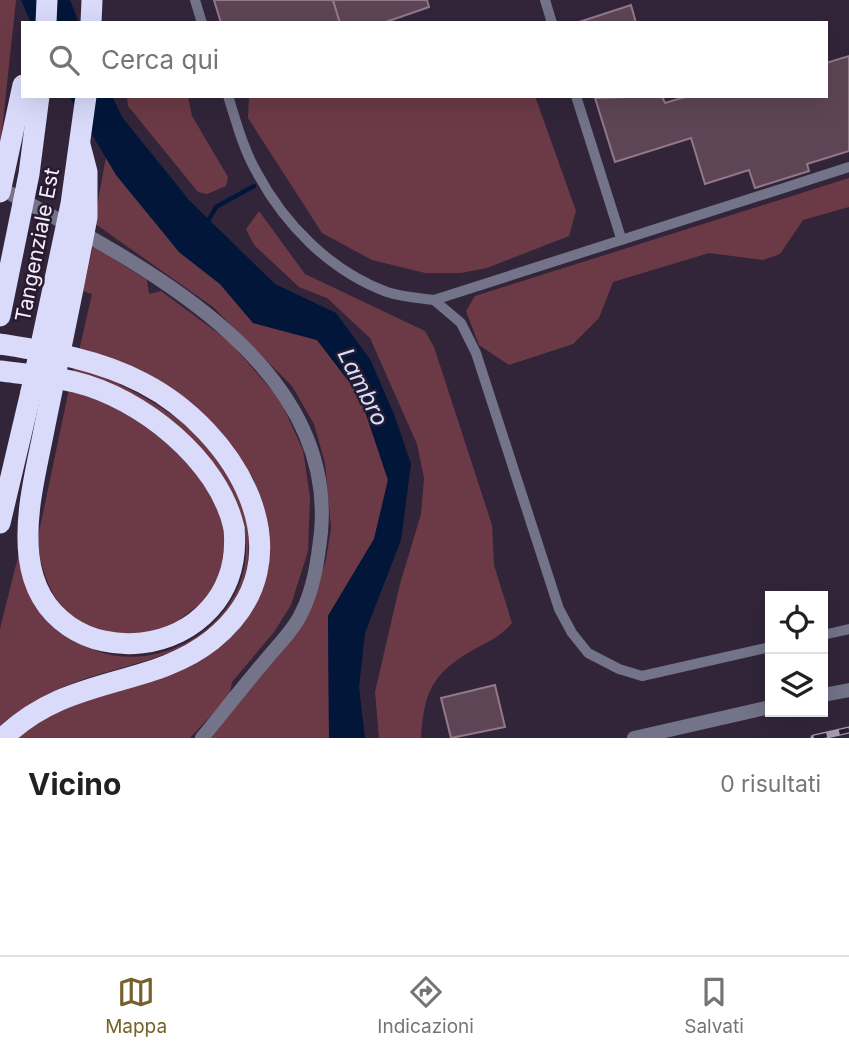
<!DOCTYPE html>
<html lang="it">
<head>
<meta charset="utf-8">
<style>
	:root { --surface:#fff; --page:#f6f6f6; --text:#202124; --muted:#757577; --line:#e0e0e0; --accent:#76612b }
	body { margin:0; font-family:Inter,sans-serif; background:var(--page); color:var(--text) }
	.controls { position:absolute; right:21px; bottom:21px; display:grid; overflow:hidden; border-radius:0px; box-shadow:0 7px 28px #0002 }
	.controls button { width:63px; height:63px; display:grid; place-items:center; padding:0; border:0; border-bottom:2px solid var(--line); background:var(--surface); color:var(--text); font:35px sans-serif }
	.list { margin:0; padding:0; list-style:none }
	h2 { display:flex; justify-content:space-between; align-items:center; height:91px; margin:0; padding:0 28px; font-size:30px }
	h2 small { font-size:23px; font-weight:400; color:var(--muted) }
	.icon { flex:none; width:38px; height:38px; fill:none; stroke:currentColor; stroke-width:2; stroke-linecap:round; stroke-linejoin:round }
	.map { position:relative; flex:none; width:849px; height:738px; overflow:hidden }
	.search { position:absolute; background:var(--surface); box-shadow:0 7px 28px #0002; left:21px; right:21px; top:21px; height:77px; display:flex; align-items:center; gap:18px; box-sizing:border-box; padding:0 24px; border-radius:0px; color:var(--muted); font-size:26px }
	.sheet { height:217px; background:var(--surface) }
	nav { display:flex; justify-content:space-around; align-items:center; box-sizing:border-box; height:98px; border-top:2px solid var(--line); background:var(--surface); font-size:19px; color:var(--muted) }
	nav a { display:grid; justify-items:center; gap:4px }
	nav .on { color:var(--accent) }
	.map>svg:first-child { display:block }
	.green { fill:#6c3a46 }
	.water { fill:#021639 }
	.lines { fill:none; stroke-linecap:round; stroke-linejoin:round }
	.stream { stroke:#021639; stroke-width:4.5 }
	.building { fill:#5d4555; stroke:#937889; stroke-width:2 }
	.lane { stroke:#737389; stroke-width:10 }
	.street { stroke:#737389; stroke-width:14 }
	.highway { stroke:#dadafb; stroke-width:21 }
	.rail-casing { stroke:#a59bac; stroke-width:7 }
	.rail { stroke:#281b2f; stroke-width:4.5; stroke-dasharray:13; stroke-linecap:butt }
	.highway-bridge { stroke:#dadafb; stroke-width:21 }
	.labels { text-anchor:middle; dominant-baseline:central; stroke-width:5; stroke-linejoin:round; paint-order:stroke }
	.street-label { font-size:21px; fill:#f6eefc; stroke:#281b2f }
	.water-label { font-size:23px; font-style:italic; fill:#d0e2fd; stroke:#281b2f }
</style>
</head>
<body>
<div class="map">
<svg width="849" height="738" viewBox="0 0 849 738">
	<rect width="100%" height="100%" fill="#32253a"/>
	<g class="green">
		<polygon points="0,0 16,0 0,149"/>
		<polygon points="127,96 188,96 192,116 228,177 226,186 207,194 198,192 128,106"/>
		<polygon points="249,96 535,96 576,211 569,236 487,268 461,273 425,273 372,260 322,233 248,118"/>
		<polygon points="106,157 179,252 220,284 253,323 317,340 360,396 388,480 374,539 328,616 329,738 211,738 309,610 326,560 331,528 325,463 314,424 292,386 213,307 94,223"/>
		<polygon points="849,178 849,207 803,220 780,254 763,260 709,253 613,282 599,318 573,344 509,365 479,345 466,311 475,296"/>
		<path d="M259 211 305 274 425 331 434 347 492 525 494 565 512 623C500 637 488 642 473 650 431 674 424 693 421 738H379L375 692 400 584 421 514 424 478 417 444 370 338 327 298 299 287 254 245 246 229Z"/>
		<polygon points="93,246 147,280 149,294 161,291 230,342 280,400 303,450 310,497 308,551 291,605 274,632 232,682 229,696 190,738 16,738 43,717 220,645 266,520 254,480 237,455 79,351 92,294 83,291"/>
		<path d="M74 364C148 395 228 435 248 520 251 531 248 546 248 557 247 584 228 619 205 634 166 660 120 666 76 682 47 692 24 710 0 729V629L19 553C29 573 40 608 54 625 64 637 80 644 94 650 177 681 271 601 240 516 235 500 221 478 211 465 203 455 186 448 176 441 141 419 107 397 72 375Z"/>
		<path d="M69 389 101 400 155 430 196 466 228 523 217 591 154 639C138 637 95 635 83 627 54 607 39 571 38 537Z"/>
	</g>
	<g class="water">
		<polygon points="21,0 70,0 79,23 31,23"/>
		<polygon points="69,96 112,96 122,117 189,200 240,250 275,284 336,313 370,359 394,414 411,464 401,540 365,633 359,687 365,738 329,738 328,616 374,539 388,480 360,396 317,340 253,323 220,284 179,252 116,175"/>
	</g>
	<g class="lines">
		<polyline class="stream" points="207,223 216,207 254,186"/>
	</g>
	<g class="building">
		<polygon points="214,0 333,0 340,23 221,23"/>
		<polygon points="333,0 427,0 429,7 383,23 340,23"/>
		<polygon points="631,5 636,23 576,23"/>
		<polygon points="849,56 849,151 807,164 809,171 755,188 749,170 705,184 691,138 615,162 595,98 662,96 665,103 688,96 826,96 826,63"/>
		<polygon points="495,685 505,727 451,738 441,698"/>
	</g>
	<g class="lines">
		<g class="lane">
			<polyline points="195,0 202,23"/>
			<polyline points="545,0 552,23"/>
			<path d="M228 96C236 121 243 148 256 171 284 224 330 271 387 292 402 297 419 298 434 300"/>
			<polyline points="576,96 621,238"/>
			<polyline points="823,635 849,629"/>
			<polyline points="770,647 642,676 619,669 588,653 572,633 559,609 476,353 461,323 434,300 849,167"/>
		</g>
		<g class="street">
			<path d="M0 188C128 258 337 356 321 532 318 559 314 589 301 614 294 629 280 643 269 656 246 683 224 711 202 738"/>
			<polyline points="823,695 849,690"/>
			<polyline points="634,738 770,707"/>
		</g>
		<g class="highway">
			<polyline points="46,23 47,0"/>
			<polyline points="91,23 92,0"/>
			<path d="M0 344C50 352 97 359 143 383 234 430 314 558 212 640 150 689 68 674 3 738"/>
			<path d="M0 371C25 374 50 376 75 382 141 398 219 460 234 528"/>
			<polyline points="0,523 31,392"/>
		</g>
		<g class="rail-casing">
			<polyline id="rail" points="814,738 849,730"/>
		</g>
		<use href="#rail" class="rail"/>
		<g class="highway-bridge">
			<path d="M80 145 87 172V217C74 287 59 356 45 425 37 467 24 513 29 556 44 687 247 666 234 528"/>
			<polyline points="0,192 23,85"/>
			<polyline points="0,316 29,174 39,96"/>
			<polyline points="31,392 71,204 86,96"/>
		</g>
	</g>
	<g class="labels">
		<g class="street-label">
			<text transform="translate(37 245) rotate(-79)">Tangenziale Est</text>
		</g>
		<g class="water-label">
			<text transform="translate(363 387) rotate(63)">Lambro</text>
		</g>
	</g>
</svg>
<div class="controls">
<button><svg class="icon" aria-label="locate" viewBox="0 0 24 24"><circle cx="12" cy="12" r="6"/><path d="M12 2v4M12 18v4M2 12h4M18 12h4"/></svg></button>
<button><svg class="icon" aria-label="layers" viewBox="0 0 24 24"><path d="M12 4l9 5-9 5-9-5zM3 14l9 5 9-5"/></svg></button>
</div>
<div class="search"><svg class="icon" aria-label="search" viewBox="0 0 24 24"><circle cx="10" cy="10" r="6"/><path d="M15 15l6 6"/></svg>Cerca qui</div>
</div>
<section class="sheet">
<h2>Vicino<small>0 risultati</small></h2>
<ul class="list">
</ul>
</section>
<nav>
<a class="on"><svg class="icon" aria-label="map" viewBox="0 0 24 24"><path d="M3 6l6-2 6 2 6-2v14l-6 2-6-2-6 2zM9 4v14M15 6v14"/></svg>Mappa</a>
<a><svg class="icon" aria-label="directions" viewBox="0 0 24 24"><path d="M12 3l9 9-9 9-9-9zM9 14v-3h6M13 9l2 2-2 2"/></svg>Indicazioni</a>
<a><svg class="icon" aria-label="saved" viewBox="0 0 24 24"><path d="M7 4h10v16l-5-4-5 4z"/></svg>Salvati</a>
</nav>
</body>
</html>
